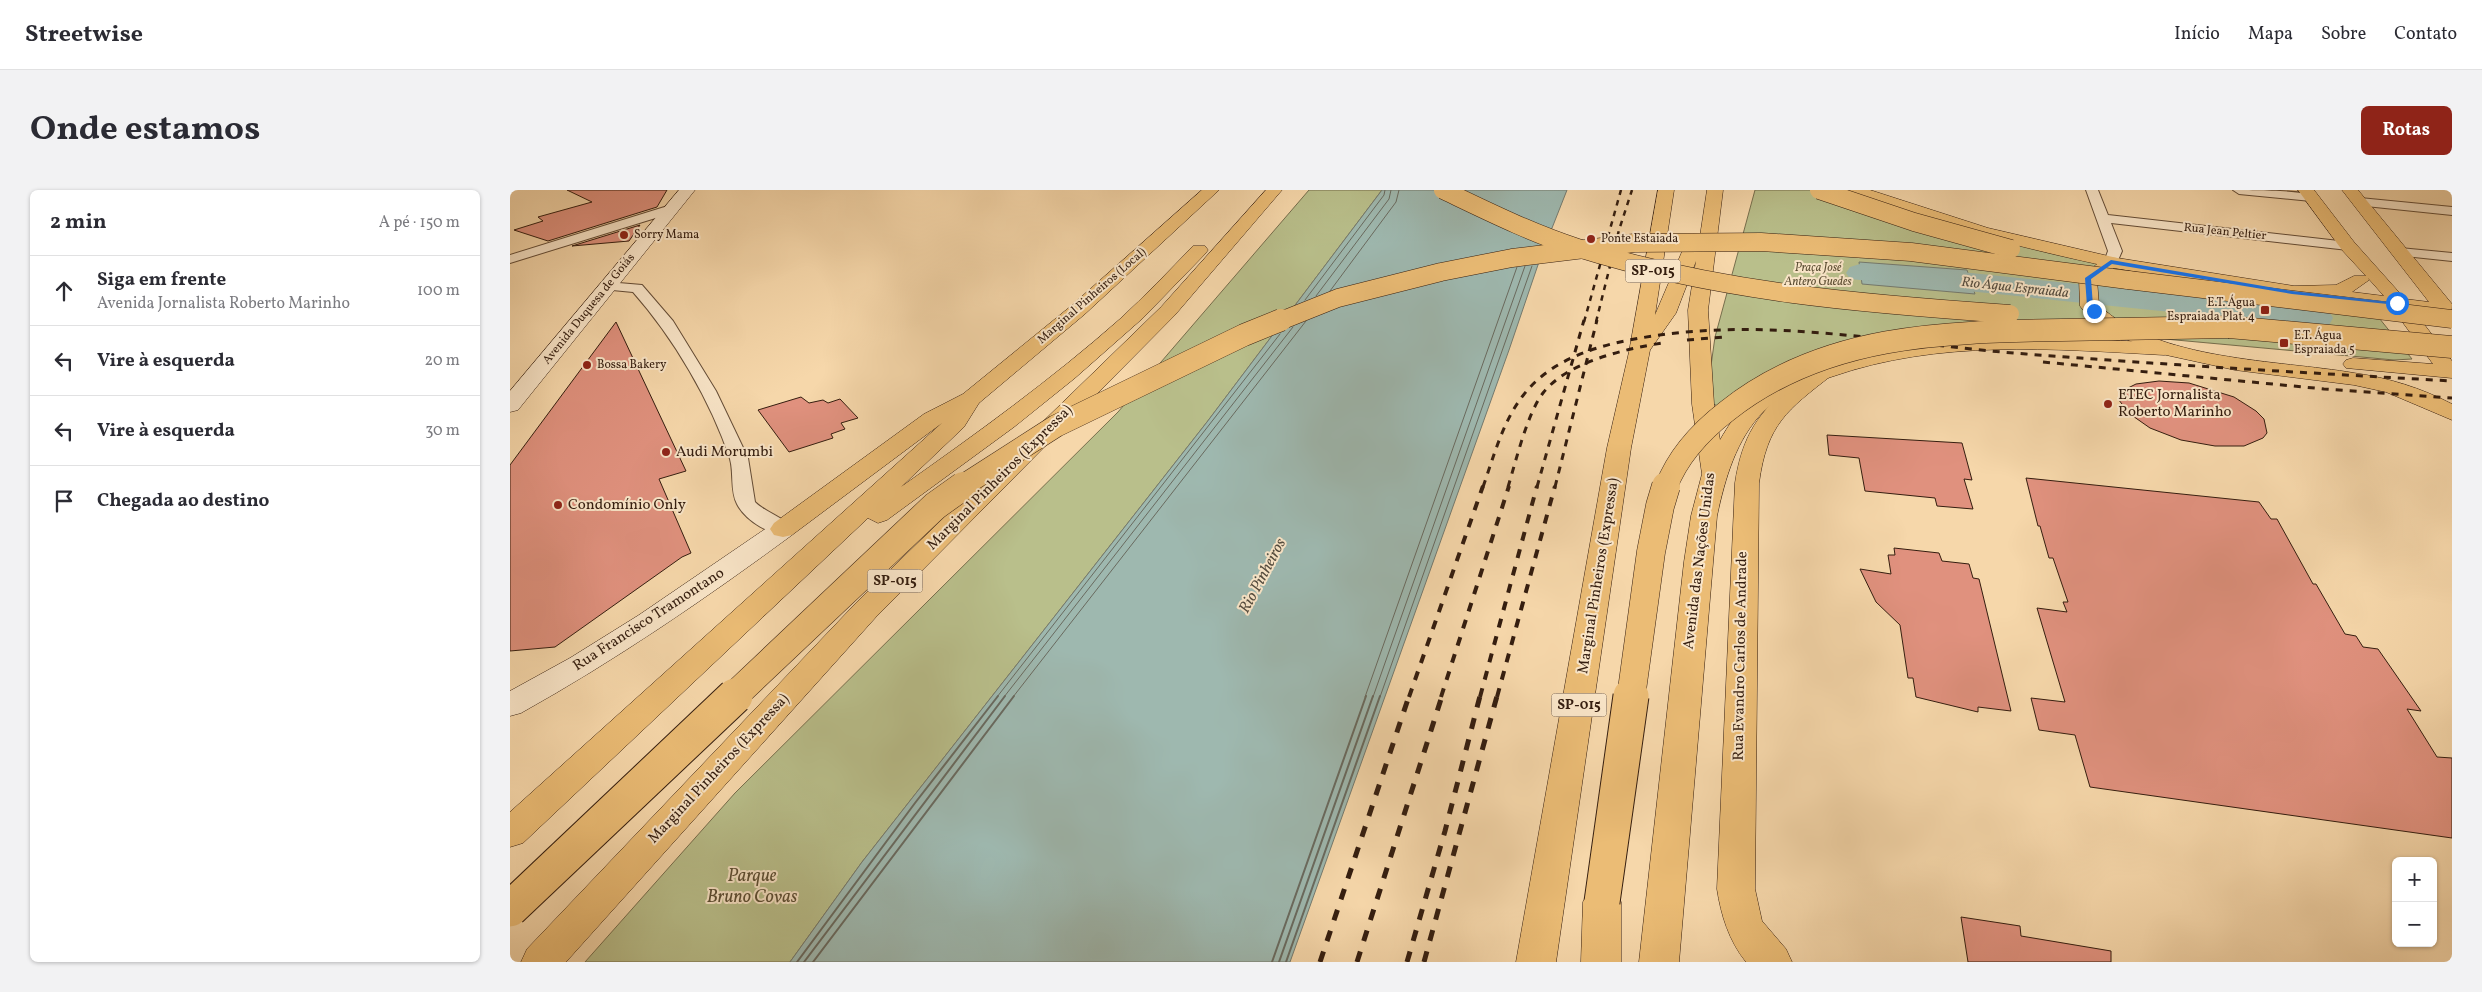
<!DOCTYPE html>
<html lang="pt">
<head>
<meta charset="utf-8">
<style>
	:root { --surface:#fff; --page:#f2f2f3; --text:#2b2b33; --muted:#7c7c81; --line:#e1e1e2; --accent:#8f2418 }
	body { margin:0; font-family:Vollkorn,serif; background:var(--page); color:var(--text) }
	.controls { position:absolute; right:15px; bottom:15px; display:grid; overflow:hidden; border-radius:8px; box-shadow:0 1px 4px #0004 }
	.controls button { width:45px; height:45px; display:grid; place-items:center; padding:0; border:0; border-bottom:1px solid var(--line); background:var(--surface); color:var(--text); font:25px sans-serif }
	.stop { position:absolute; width:15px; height:15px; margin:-11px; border:4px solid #1a73e8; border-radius:50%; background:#fff }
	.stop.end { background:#1a73e8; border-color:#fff; box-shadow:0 1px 5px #0008 }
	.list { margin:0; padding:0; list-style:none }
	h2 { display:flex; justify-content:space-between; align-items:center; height:65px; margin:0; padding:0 20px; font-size:21px }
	h2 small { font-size:16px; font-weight:400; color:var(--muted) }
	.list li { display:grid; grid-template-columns:32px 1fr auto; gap:15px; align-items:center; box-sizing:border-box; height:70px; padding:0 20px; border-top:1px solid var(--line) }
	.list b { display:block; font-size:19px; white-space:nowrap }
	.list p { margin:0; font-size:16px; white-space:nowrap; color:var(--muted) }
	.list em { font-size:16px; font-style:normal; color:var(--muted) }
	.icon { flex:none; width:28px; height:28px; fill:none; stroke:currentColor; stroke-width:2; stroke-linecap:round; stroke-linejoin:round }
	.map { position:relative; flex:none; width:1942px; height:772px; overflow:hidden; border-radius:8px }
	header { display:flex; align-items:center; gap:30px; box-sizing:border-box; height:70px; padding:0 25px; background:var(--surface); border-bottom:1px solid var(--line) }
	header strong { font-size:24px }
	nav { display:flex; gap:28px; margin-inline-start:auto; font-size:18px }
	.intro { display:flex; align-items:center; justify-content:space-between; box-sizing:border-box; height:120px; padding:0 30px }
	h1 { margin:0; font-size:35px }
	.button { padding:12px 22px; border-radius:8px; background:var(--accent); color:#fff; font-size:18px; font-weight:700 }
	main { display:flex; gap:30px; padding:0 30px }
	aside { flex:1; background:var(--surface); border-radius:8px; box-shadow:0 1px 4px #0004 }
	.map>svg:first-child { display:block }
	.green { fill:#b9bf8b; stroke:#766e4d }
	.water { fill:#9eb8af; stroke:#747a6f }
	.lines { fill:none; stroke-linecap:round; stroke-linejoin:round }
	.shore-far1 { stroke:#696a5f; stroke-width:1 }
	.shore { stroke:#696a5f; stroke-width:2 }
	.river { fill:#9eb8af; fill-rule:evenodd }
	.building { fill:#e0917e; stroke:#341d0f }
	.street-casing { stroke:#644c36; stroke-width:2 }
	.secondary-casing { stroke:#341d0f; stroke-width:1 }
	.primary-casing { stroke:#341d0f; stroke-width:1 }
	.highway-casing { stroke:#341d0f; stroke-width:1 }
	.street { fill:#f9e5c8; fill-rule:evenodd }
	.secondary { fill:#f9e5c8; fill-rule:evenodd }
	.primary { fill:#ebbc75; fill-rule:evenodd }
	.highway { fill:#ebbc75; fill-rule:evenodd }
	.rail-far3 { stroke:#341d0f; stroke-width:2.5; stroke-dasharray:5.5 5.5; stroke-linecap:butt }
	.rail-far2 { stroke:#341d0f; stroke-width:3; stroke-dasharray:7 7; stroke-linecap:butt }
	.rail-far1 { stroke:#341d0f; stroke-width:4; stroke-dasharray:9 9; stroke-linecap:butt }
	.rail { stroke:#341d0f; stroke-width:5; stroke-dasharray:11 11; stroke-linecap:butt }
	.primary-bridge-far1-casing { stroke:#341d0f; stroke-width:19; stroke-linecap:butt }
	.primary-bridge-casing { stroke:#341d0f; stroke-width:23; stroke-linecap:butt }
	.highway-bridge-far3-casing { stroke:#341d0f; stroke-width:19; stroke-linecap:butt }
	.highway-bridge-far2-casing { stroke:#341d0f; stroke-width:23; stroke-linecap:butt }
	.highway-bridge-far1-casing { stroke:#341d0f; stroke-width:29; stroke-linecap:butt }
	.highway-bridge-casing { stroke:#341d0f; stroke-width:37; stroke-linecap:butt }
	.primary-bridge-far1 { stroke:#ebbc75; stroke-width:18 }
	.primary-bridge { stroke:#ebbc75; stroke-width:22 }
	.highway-bridge-far3 { stroke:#ebbc75; stroke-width:18 }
	.highway-bridge-far2 { stroke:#ebbc75; stroke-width:22 }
	.highway-bridge-far1 { stroke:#ebbc75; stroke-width:28 }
	.highway-bridge { stroke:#ebbc75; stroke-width:35 }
	.route { fill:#1a73e8 }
	.poi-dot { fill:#8f2418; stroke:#f9e5c8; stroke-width:2 }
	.labels { text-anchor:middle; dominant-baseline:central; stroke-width:4; stroke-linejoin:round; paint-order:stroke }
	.far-street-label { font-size:12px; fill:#341d0f; stroke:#f9e5c8 }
	.far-poi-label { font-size:12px; fill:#341d0f; stroke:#f9e5c8; text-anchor:start }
	.far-park-label { font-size:12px; font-style:italic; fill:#5c4e34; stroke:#f9e5c8 }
	.shield { fill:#f9e5c8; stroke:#6f5946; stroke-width:1 }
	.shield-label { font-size:14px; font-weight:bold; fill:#341d0f }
	.far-water-label { font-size:14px; font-style:italic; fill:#544c3f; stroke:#f9e5c8 }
	.poi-label { font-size:15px; fill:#341d0f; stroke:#f9e5c8; text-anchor:start }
	.street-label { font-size:15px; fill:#341d0f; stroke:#f9e5c8 }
	.water-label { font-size:16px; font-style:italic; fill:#544c3f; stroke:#f9e5c8 }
	.near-park-label { font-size:18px; font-style:italic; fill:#5c4e34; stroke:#f9e5c8 }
</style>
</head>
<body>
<header>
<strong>Streetwise</strong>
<nav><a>Início</a><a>Mapa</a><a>Sobre</a><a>Contato</a></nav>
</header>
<div class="intro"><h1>Onde estamos</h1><a class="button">Rotas</a></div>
<main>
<aside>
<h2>2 min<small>A pé · 150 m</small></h2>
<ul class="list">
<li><svg class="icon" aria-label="ahead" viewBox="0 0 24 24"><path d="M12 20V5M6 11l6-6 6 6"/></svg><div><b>Siga em frente</b><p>Avenida Jornalista Roberto Marinho</p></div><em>100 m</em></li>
<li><svg class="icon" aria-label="left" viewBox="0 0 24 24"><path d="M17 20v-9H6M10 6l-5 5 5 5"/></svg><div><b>Vire à esquerda</b></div><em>20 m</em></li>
<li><svg class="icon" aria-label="left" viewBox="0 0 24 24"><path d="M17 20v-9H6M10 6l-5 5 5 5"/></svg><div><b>Vire à esquerda</b></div><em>30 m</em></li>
<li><svg class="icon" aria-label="arrive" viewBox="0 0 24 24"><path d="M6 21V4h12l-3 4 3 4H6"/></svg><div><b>Chegada ao destino</b></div></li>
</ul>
</aside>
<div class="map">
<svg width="1942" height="772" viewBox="0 0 1942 772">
	<rect width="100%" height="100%" fill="#f6d7aa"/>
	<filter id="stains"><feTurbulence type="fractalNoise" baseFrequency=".004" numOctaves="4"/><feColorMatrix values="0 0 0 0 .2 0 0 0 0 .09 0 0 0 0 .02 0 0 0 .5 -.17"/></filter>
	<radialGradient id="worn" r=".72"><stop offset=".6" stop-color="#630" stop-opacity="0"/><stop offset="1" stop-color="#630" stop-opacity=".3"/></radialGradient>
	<g class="green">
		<polygon points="799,0 872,0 697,232 352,672 280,772 75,772 225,603 608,222"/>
		<polygon points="1245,0 1322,0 1480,48 1853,108 1902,169 1884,170 1655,149 1521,144 1442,146 1208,216 1196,211 1205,147"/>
	</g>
	<g class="water">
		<polygon points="872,0 1057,0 1031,66 999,160 780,772 280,772 352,672 697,232"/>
		<polygon points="1349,72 1457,80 1465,104 1352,94"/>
	</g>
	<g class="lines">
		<g class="shore-far1">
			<polygon points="1358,77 1452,85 1456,95 1454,98 1358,90 1355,80"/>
			<polyline points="820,101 886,12 889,0"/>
			<polyline points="806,106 879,9 881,0"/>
			<polyline points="795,110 874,5 875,0"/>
			<polyline points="487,507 770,144"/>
			<polyline points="494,507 783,137"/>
			<polyline points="503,507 796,131"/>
			<polyline points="855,507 1007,77"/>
			<polyline points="863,507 1015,76"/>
			<polyline points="870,507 1022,76"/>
		</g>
		<g class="shore">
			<polyline points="287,772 405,613 488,506"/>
			<polyline points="294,772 495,506"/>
			<polyline points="303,772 504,506"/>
			<polyline points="762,772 856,506"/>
			<polyline points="769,772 863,506"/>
			<polyline points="776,772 870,506"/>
		</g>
		<polygon class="river" points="1350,74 1461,83 1808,119 1819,121 1823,128 1819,135 1808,137 1340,89 1336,83 1340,77"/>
	</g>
	<g class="building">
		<polygon points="57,0 157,0 147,17 38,51 4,40 33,31 28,27 82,12"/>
		<polygon points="130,35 119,51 62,56"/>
		<polygon points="106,132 176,281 149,289 181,363 172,367 45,457 0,461 0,275"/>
		<polygon points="1649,191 1679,193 1724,207 1746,221 1754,229 1757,243 1753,248 1734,256 1705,256 1671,250 1640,238 1620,224 1608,209 1618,198 1626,194"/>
		<polygon points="291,207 299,213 313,210 318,213 330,209 348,228 331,233 335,239 321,244 323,248 279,262 248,220"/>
		<polygon points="1317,245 1452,253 1462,290 1454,289 1463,319 1427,316 1425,308 1355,301 1349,268 1319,265"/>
		<polygon points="1516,288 1749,312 1761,329 1767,329 1803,394 1806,394 1835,444 1846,446 1853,457 1868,459 1911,521 1897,519 1927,567 1942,568 1942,648 1580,597 1565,545 1529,540 1521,508 1555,512 1527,418 1557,422 1553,412 1558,412 1543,368 1539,368 1530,336 1528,336"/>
		<polygon points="1384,358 1429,363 1432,371 1459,374 1463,388 1469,389 1501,521 1468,517 1468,522 1406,507 1403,488 1398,488 1390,435 1366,412 1350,379 1381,384 1378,365 1385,365"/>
		<polygon points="1451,727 1510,736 1511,746 1601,761 1601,772 1458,772"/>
	</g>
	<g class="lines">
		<g class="street-casing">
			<g id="street">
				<polygon points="1576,0 1588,0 1598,25 1838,52 1845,56 1838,60 1601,33 1612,61 1606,75 1601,76 1594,72 1598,61"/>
				<path d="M1723 0C1738 0 1798 0 1807 7L1801 11 1729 4Z"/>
				<polygon points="1850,8 1942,17 1942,25 1846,15 1844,12"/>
				<polygon points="161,15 165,16 167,19 165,22 0,73 0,65"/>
				<polygon points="1890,58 1942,63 1942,71 1885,65 1883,62"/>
				<path d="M97 92 132 95 163 131 206 201 238 268 245 312C256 323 276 328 283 339L280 343C262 348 235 330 227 314 220 301 224 283 220 269 201 211 163 147 123 102L92 99 90 96Z"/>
			</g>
		</g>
		<g class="secondary-casing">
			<g id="secondary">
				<polygon points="169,0 185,0 8,220 0,222 0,201"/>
				<path d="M273 331 282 333 286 339 282 345C195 409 106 470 11 523L0 526V501L60 468 129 425 264 333Z"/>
			</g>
		</g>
		<g class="primary-casing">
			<g id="primary">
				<path d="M1788 0H1804L1844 52 1895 109 1919 112 1832 0H1848L1942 114 1941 133 1934 131 1929 124 1904 121 1942 171V188L1836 178 1833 174 1836 170 1843 168 1923 174 1883 119 1833 113 1826 111 1824 107 1782 108 1604 78 1587 90 1589 115C1646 171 1769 170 1844 183 1879 188 1911 198 1942 214V230L1876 202 1844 195 1725 180 1647 163 1598 141 1577 125 1570 116 1569 88 1595 68 1601 67 1784 96 1826 95 1844 86H1856L1832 60ZM1858 88 1874 106 1842 102 1859 90Z"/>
				<path d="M1315 175 1322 177 1326 181 1322 185C1277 220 1257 234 1249 293L1245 699 1252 731 1276 759 1282 772H1236C1219 751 1211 725 1207 699L1225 293C1232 247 1248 221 1285 193 1295 186 1304 178 1315 175Z"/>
			</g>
		</g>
		<g class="highway-casing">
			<g id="highway">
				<path d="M692 0H709L575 124 469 213 454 237 391 297C466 244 541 190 610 129 635 106 659 81 683 56H695L698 60 695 64 633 128 565 188 504 237 377 330 368 333 358 328 13 653 0 657V622L432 233 282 345 273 347 264 345 260 339 264 333 414 224 453 204 561 116Z"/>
				<polygon points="756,0 772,0 665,125 366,427 56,772 11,772 17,759 346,413 651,117"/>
				<path d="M1148 0H1164L1145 125 1174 57 1177 53H1189L1197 0H1213L1198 120 1204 214 1210 250C1218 236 1228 221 1240 210 1260 193 1287 184 1311 176 1423 138 1538 147 1654 153L1661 155 1664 159 1661 163 1654 165C1542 159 1429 149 1321 187 1298 194 1272 204 1254 221 1226 249 1215 289 1207 326L1169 772H1129L1174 372 1181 326 1192 284 1182 214 1178 120 1186 71 1166 123 1140 160 1121 258 1046 772H1006L1097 258 1119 162Z"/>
				<path d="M1338 0H1360L1478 38 1607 68 1610 72 1607 76 1601 77C1512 58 1425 36 1341 3Z"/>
				<polygon points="1092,696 1105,700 1111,712 1111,772 1071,772 1073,712 1079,700"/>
			</g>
		</g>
		<use href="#street" class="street"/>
		<use href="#secondary" class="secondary"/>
		<use href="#primary" class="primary"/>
		<use href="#highway" class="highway"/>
		<g class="rail-far3">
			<polyline points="1074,132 1111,0"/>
			<polyline points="1086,132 1109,40 1122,0"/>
		</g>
		<g class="rail-far2">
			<polyline points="1177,150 1214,147"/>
			<polyline points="1533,172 1814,199 1942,208"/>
			<path d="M973 297C990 248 1000 203 1048 175 1077 158 1110 151 1143 146 1267 127 1392 155 1516 164 1658 175 1800 183 1942 191"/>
			<path d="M998 297C1006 271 1017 224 1033 203 1057 172 1115 159 1152 153"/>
			<polyline points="1027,297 1074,130"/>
			<polyline points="1045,297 1087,130"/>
		</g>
		<g class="rail-far1">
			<polyline points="899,507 973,296"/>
			<polyline points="931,507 999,296"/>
			<polyline points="970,507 1027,296"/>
			<polyline points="987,507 1045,296"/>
		</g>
		<g class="rail">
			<polyline points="810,772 899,506"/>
			<polyline points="847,772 932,506"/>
			<polyline points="897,772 935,641 970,506"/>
			<polyline points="914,772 987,506"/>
		</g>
		<g class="primary-bridge-far1-casing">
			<polyline id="primary-bridge-far1" points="1618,90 1942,129"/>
		</g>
		<g class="primary-bridge-casing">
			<polyline id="primary-bridge" points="1719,137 1942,157"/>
		</g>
		<g class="highway-bridge-far3-casing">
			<g id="highway-bridge-far3">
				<path d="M933 0C977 21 1021 43 1068 58 1208 102 1354 114 1500 124"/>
				<polyline points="1309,0 1404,32 1501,59"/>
				<polyline points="768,132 828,108 931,82 1002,68 1124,53 1251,52 1401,62 1618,90"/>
			</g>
		</g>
		<g class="highway-bridge-far2-casing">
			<g id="highway-bridge-far2">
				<polyline points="451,297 546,236 734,145 771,130"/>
				<path d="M1156 297C1168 266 1191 241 1217 221 1314 144 1433 142 1552 140 1608 139 1663 138 1719 137"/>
			</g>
		</g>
		<g class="highway-bridge-far1-casing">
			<g id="highway-bridge-far1">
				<polyline points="223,507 425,316 453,296"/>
				<polyline points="1121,507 1141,362 1150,316 1156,296"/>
			</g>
		</g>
		<g class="highway-bridge-casing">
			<g id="highway-bridge">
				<polyline points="1092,712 1121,506"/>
				<polyline points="0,719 225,506"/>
			</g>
		</g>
		<use href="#primary-bridge-far1" class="primary-bridge-far1"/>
		<use href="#primary-bridge" class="primary-bridge"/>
		<use href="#highway-bridge-far3" class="highway-bridge-far3"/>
		<use href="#highway-bridge-far2" class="highway-bridge-far2"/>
		<use href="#highway-bridge-far1" class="highway-bridge-far1"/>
		<use href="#highway-bridge" class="highway-bridge"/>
	</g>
	<polygon class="route" points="1601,70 1782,101 1890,113 1887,115 1782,104 1602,74 1581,89 1583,116 1587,121 1582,123 1577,116 1575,88"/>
	<g class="poi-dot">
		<circle cx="114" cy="45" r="5"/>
		<circle cx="1081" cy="49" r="5"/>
		<rect x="1750" y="115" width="10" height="10" rx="2.5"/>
		<rect x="1769" y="148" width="10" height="10" rx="2.5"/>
		<circle cx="77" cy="175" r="5"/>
		<circle cx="1598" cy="214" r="5"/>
		<circle cx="156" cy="262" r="5"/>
		<circle cx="48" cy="315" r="5"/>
	</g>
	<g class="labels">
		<g class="far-street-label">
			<text transform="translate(1715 42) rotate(6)">Rua Jean Peltier</text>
			<text transform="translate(582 106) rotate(-41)">Marginal Pinheiros (Local)</text>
			<text transform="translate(79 119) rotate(-51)">Avenida Duquesa de Goiás</text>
		</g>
		<g class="far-poi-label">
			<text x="124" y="45">Sorry Mama</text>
			<text x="1091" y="49">Ponte Estaiada</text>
			<text x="1745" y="113" text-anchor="end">E.T. Água<tspan x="1745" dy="14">Espraiada Plat. 4</tspan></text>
			<text x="1784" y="146">E.T. Água<tspan x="1784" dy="14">Espraiada 5</tspan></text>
			<text x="87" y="175">Bossa Bakery</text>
		</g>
		<g class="far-park-label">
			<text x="1308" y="78">Praça José<tspan x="1308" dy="14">Antero Guedes</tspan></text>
		</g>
		<g class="shield">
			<rect x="1115.5" y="69.5" width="55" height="23" rx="4"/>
			<rect x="357.5" y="379.5" width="55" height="23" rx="4"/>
			<rect x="1041.5" y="503.5" width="55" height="23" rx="4"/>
		</g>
		<g class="shield-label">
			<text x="1143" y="81">SP-015</text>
			<text x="385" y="391">SP-015</text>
			<text x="1069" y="515">SP-015</text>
		</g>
		<g class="far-water-label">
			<text transform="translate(1505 98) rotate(6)">Rio Água Espraiada</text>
		</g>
		<g class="poi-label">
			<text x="1608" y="205">ETEC Jornalista<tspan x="1608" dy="17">Roberto Marinho</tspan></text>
			<text x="166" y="262">Audi Morumbi</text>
			<text x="58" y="315">Condomínio Only</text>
		</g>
		<g class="street-label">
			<text transform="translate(490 288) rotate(-45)">Marginal Pinheiros (Expressa)</text>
			<text transform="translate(1190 371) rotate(-83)">Avenida das Nações Unidas</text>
			<text transform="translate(1089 386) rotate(-81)">Marginal Pinheiros (Expressa)</text>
			<text transform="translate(139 430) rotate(-33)">Rua Francisco Tramontano</text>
			<text transform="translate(1231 466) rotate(-89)">Rua Evandro Carlos de Andrade</text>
			<text transform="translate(209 579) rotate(-47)">Marginal Pinheiros (Expressa)</text>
		</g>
		<g class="water-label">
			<text transform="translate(753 386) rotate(-62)">Rio Pinheiros</text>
		</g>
		<g class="near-park-label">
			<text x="242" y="686">Parque<tspan x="242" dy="21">Bruno Covas</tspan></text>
		</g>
	</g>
	<rect width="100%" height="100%" filter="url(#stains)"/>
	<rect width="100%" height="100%" fill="url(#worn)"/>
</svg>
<div class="controls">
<button>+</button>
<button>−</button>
</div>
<div class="stop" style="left:1887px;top:113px"></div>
<div class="stop end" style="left:1584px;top:121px"></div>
</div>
</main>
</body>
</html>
